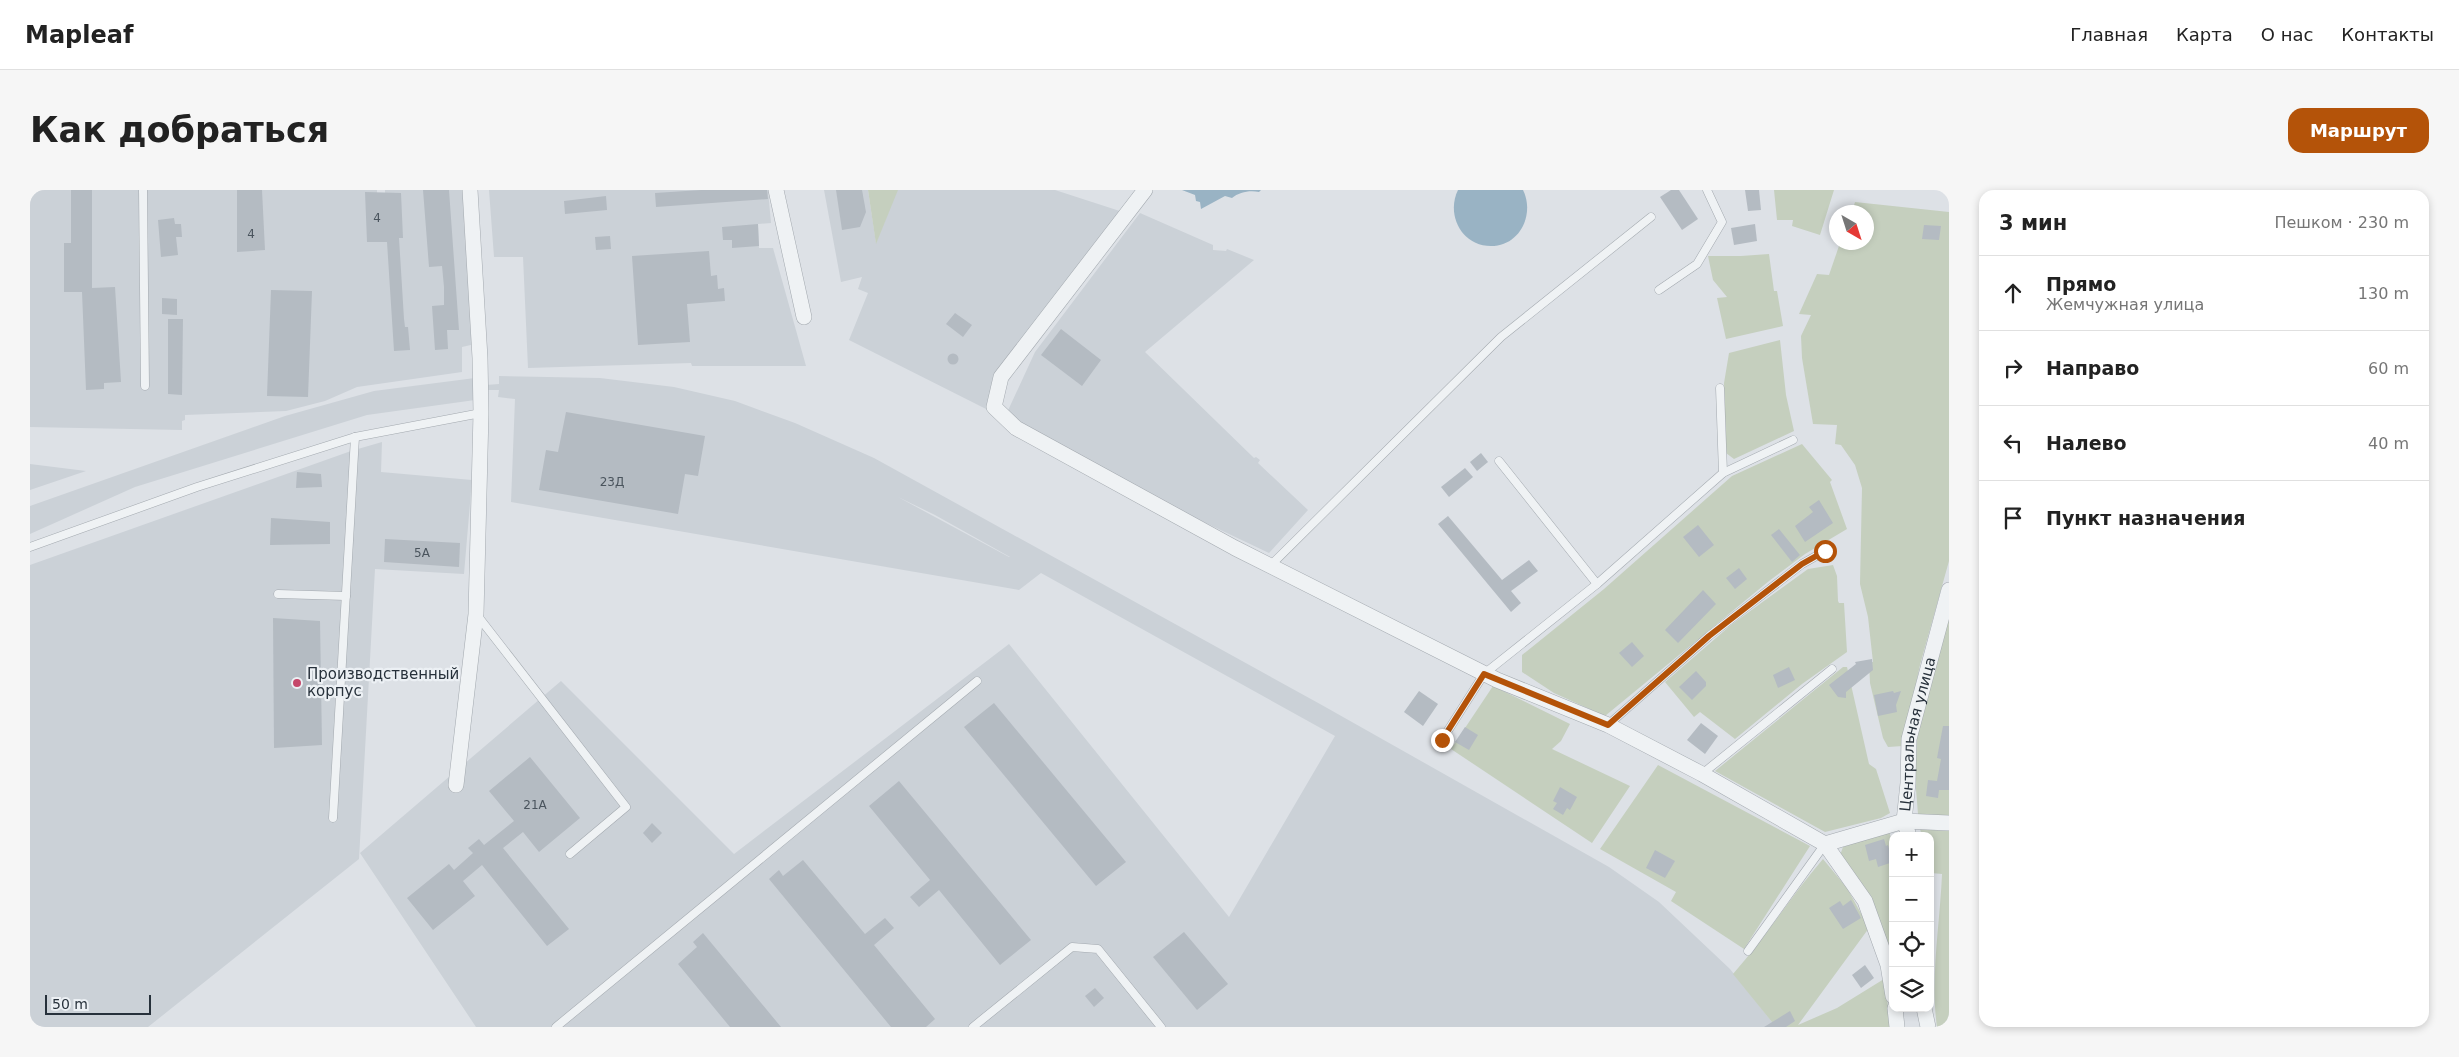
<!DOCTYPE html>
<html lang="ru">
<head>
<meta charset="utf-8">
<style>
	:root { --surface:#fff; --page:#f6f6f6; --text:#222; --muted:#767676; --line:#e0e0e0; --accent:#b45309 }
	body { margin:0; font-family:"DejaVu Sans",sans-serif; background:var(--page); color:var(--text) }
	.controls { position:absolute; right:15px; bottom:15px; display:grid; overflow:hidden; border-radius:10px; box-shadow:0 2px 8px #0003 }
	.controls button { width:45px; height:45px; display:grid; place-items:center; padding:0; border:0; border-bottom:1px solid var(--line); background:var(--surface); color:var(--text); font:25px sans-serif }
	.compass { position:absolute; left:1799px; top:15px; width:45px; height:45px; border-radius:50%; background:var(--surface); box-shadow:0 2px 8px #0003; rotate:141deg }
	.scale { position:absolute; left:15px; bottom:12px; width:106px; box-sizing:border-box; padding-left:5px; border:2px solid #27313b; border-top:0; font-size:14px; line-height:18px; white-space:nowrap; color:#27313b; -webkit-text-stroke:4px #ecf0f4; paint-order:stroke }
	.stop { position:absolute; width:15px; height:15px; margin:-11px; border:4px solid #b45309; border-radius:50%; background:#fff }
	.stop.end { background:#b45309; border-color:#fff; box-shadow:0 1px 5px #0008 }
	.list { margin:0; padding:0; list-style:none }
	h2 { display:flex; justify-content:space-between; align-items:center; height:65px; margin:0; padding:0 20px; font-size:21px }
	h2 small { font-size:16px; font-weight:400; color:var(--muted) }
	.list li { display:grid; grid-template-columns:32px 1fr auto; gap:15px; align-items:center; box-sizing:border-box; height:75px; padding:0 20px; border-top:1px solid var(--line) }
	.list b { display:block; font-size:19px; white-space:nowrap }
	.list p { margin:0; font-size:16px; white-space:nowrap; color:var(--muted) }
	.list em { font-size:16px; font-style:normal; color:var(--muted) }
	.icon { flex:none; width:28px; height:28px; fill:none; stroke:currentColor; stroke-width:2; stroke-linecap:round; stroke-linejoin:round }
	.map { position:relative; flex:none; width:1919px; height:837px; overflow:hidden; border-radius:15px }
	header { display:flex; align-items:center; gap:30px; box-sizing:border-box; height:70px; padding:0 25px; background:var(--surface); border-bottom:1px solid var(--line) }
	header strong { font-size:24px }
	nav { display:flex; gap:28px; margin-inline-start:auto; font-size:18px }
	.intro { display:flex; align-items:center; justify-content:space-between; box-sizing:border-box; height:120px; padding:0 30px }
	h1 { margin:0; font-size:35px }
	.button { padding:12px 22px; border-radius:15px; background:var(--accent); color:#fff; font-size:18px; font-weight:700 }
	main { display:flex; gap:30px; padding:0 30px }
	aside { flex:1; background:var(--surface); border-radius:15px; box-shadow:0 2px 8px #0003 }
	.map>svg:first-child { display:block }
	.built { fill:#cbd1d7; fill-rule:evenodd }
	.green { fill:#c5cfbe }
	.water { fill:#99b3c4 }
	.building { fill:#b4bbc2 }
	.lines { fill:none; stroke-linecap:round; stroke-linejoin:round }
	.lane-casing { stroke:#a3a9af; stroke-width:9 }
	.street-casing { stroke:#a3a9af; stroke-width:16 }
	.lane { stroke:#eff2f4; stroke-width:8 }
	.street { stroke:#eff2f4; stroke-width:15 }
	.route { stroke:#b45309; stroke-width:6 }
	.poi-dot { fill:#c5476a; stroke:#ecf0f4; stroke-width:2 }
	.labels { text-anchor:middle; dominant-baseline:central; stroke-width:4.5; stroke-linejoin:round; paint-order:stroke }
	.number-label { font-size:12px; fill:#4a545d }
	.poi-label { font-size:15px; fill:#27313b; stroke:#ecf0f4; text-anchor:start }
	.street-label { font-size:15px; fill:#27313b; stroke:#ecf0f4 }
</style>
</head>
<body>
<header>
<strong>Mapleaf</strong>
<nav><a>Главная</a><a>Карта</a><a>О нас</a><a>Контакты</a></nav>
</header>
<div class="intro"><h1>Как добраться</h1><a class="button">Маршрут</a></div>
<main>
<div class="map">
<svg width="1919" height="837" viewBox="0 0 1919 837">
	<rect width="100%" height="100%" fill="#dde1e6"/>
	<g class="built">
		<polygon points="0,0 347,0 347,3 355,3 355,0 436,0 445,154 432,157 432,182 327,197 295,211 256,221 155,225 155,230 152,231 152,240 0,237"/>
		<polygon points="459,0 738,0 741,33 728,34 729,58 743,58 776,176 662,176 661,173 498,178 493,67 464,67"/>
		<polygon points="794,0 838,0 846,53 867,0 1025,0 1099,24 980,181 964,223 819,150 838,103 828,99 832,87 811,92"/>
		<polygon points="1110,23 1183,55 1183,60 1196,61 1197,59 1224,70 1115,162 1224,268 1226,267 1230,270 1228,273 1278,320 1239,363 1079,287 975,227 1005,162"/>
		<path d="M469 186 570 188 644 197 705 211 765 233 844 268 1290 514 1579 677 1629 712 1700 779 1746 837H446L330 663 531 491 704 664 979 454 1199 727 1305 546 1011 383 989 400 481 312 485 209 468 207 469 200H456L445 210 337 225 105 297 0 344V316L255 226 344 201 445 188 456 195 469 194ZM868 307 905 325 980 367H979Z"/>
		<polygon points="352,252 351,282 442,290 434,384 345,379 329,669 118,837 0,837 0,375 321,261"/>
		<polygon points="0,274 56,281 0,300"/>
	</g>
	<g class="green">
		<polygon points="838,0 868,0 846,54"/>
		<polygon points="1744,0 1804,0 1790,45 1762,36 1763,30 1747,30"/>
		<polygon points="1825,12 1919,22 1919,371 1890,475 1873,556 1858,557 1853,548 1840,493 1839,472 1843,472 1838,427 1830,394 1832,298 1825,275 1811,255 1805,254 1807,235 1783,234 1772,168 1771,146 1781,125 1769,124 1787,84 1799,85 1810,53 1836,52 1836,22 1822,22"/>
		<polygon points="1739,64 1744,101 1747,101 1753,136 1696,149 1687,108 1697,107 1683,90 1678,66 1711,66"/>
		<polygon points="1750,150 1756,205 1764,241 1704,269 1696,263 1694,193 1699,163"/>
		<polygon points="1772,254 1802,290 1800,292 1817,339 1775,364 1739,391 1575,526 1524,503 1492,482 1492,465 1574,399 1702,286"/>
		<polygon points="1803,375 1807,386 1808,411 1809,413 1814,413 1817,462 1772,494 1705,549 1670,522 1664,527 1635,492 1701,435 1778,379"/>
		<polygon points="1919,420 1919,627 1888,624 1882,550"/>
		<polygon points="1813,477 1817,477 1839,574 1846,579 1860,623 1851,628 1795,642 1685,581"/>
		<polygon points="1463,496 1540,534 1531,551 1522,559 1600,596 1562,653 1421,559"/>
		<polygon points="1628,575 1780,656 1714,759 1641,711 1646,702 1570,659"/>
		<path d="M1890 639 1919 641V837H1907C1900 788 1910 734 1912 684L1901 683 1900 646H1892Z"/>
		<polygon points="1859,641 1863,656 1863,771 1809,668 1813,657"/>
		<path d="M1793 669 1817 698 1839 738 1768 835 1807 818 1854 789 1861 837H1746L1703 784C1736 747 1761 706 1793 669Z"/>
	</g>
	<g class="water">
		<path d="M1152 0H1231L1229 2C1220 0 1209 2 1202 8L1195 6 1171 19 1170 12 1166 11 1165 5Z"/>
		<path d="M1428 0H1493C1505 24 1490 56 1461 56 1431 56 1416 24 1428 0Z"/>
	</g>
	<g class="building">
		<polygon points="41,0 62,0 62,98 85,97 91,192 74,193 74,199 56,200 52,102 34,102 34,53 41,53"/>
		<polygon points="207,0 232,0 235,60 207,62"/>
		<polygon points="393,0 419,0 429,140 417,140 418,159 405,160 402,116 414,115 414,97 412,76 399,77"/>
		<polygon points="671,0 737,0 738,9 626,17 625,3"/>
		<polygon points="806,0 832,0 836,22 830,37 812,40"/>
		<polygon points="1641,0 1649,0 1668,29 1652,40 1630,7"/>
		<polygon points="1715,0 1729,0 1731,20 1718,21"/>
		<polygon points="335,2 371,3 373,48 369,48 374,129 375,137 378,137 380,160 364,161 357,52 337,52"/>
		<polygon points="576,6 577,20 535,24 534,11"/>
		<polygon points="144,28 145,34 151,34 152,47 146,47 148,65 131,67 128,30"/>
		<polygon points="728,34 729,56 702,58 702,50 693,50 692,37"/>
		<polygon points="1725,34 1727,51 1704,55 1701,38"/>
		<polygon points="1894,35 1911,36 1909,50 1892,49"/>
		<polygon points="580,46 581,59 566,60 565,47"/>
		<polygon points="679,61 681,86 687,85 688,99 694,98 695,111 657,114 660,152 608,155 602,66"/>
		<polygon points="241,100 282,101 278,207 237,206"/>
		<polygon points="132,108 147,109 147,125 132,124"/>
		<polygon points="925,123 942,135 933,147 916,134"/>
		<polygon points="138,129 153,129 152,205 138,204"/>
		<polygon points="1031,139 1071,170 1052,196 1011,165"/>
		<circle cx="923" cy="169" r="5.5"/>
		<polygon points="536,222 675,246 668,286 655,284 648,324 509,300 516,260 528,262"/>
		<polygon points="1451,263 1458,272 1447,281 1440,272"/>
		<polygon points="1435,278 1443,287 1419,307 1411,297"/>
		<polygon points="267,282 291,284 292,297 266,298"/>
		<polygon points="1789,310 1803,333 1775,352 1765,336 1783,322 1779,317"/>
		<polygon points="1418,326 1472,390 1499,370 1508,381 1481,401 1491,413 1481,422 1408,334"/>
		<polygon points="241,328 300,332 300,354 240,355"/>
		<polygon points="1668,335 1684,355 1669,367 1653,347"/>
		<polygon points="1749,339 1770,365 1762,372 1741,345"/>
		<polygon points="355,349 430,353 429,377 354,372"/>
		<polygon points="1709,378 1717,389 1705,399 1696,388"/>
		<polygon points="1673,400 1686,414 1648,453 1635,440"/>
		<polygon points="243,428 290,431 292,555 244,558"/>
		<polygon points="1602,452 1614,466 1602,477 1589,463"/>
		<polygon points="1842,469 1843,480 1816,502 1816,508 1808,507 1799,495 1826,474 1825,472"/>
		<polygon points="1759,477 1765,490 1748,498 1743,485"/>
		<polygon points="1666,481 1676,492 1676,496 1662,510 1649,497"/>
		<polygon points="1389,501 1408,514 1393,536 1374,522"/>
		<polygon points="1863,501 1864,503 1871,501 1866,515 1867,522 1848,526 1844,505"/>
		<polygon points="964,513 1096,672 1066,696 934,537"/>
		<polygon points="1671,533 1688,546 1675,564 1657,550"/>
		<polygon points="1913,536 1919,536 1919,600 1909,600 1908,608 1896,606 1898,590 1907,591 1911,569 1907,568"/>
		<polygon points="1435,537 1448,545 1439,560 1425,552"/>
		<polygon points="500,567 550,628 509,662 493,642 473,658 539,739 517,756 452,675 433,691 445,706 403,740 377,708 419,674 424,680 443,663 438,658 449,649 454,655 484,631 459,601"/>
		<polygon points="869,591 1001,750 970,775 909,700 889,717 880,707 900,690 839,616"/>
		<polygon points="1530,597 1547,607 1540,620 1537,618 1533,625 1523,619 1527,613 1523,611"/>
		<polygon points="622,633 632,643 622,653 613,643"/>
		<polygon points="1854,649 1856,656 1858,655 1863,672 1848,677 1846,669 1839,671 1835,655"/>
		<polygon points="1625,660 1645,671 1635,688 1616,678"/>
		<polygon points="773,670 835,744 855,728 864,738 844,755 905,829 896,837 861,837 739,689 749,680 753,686"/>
		<polygon points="1821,710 1831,728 1813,739 1799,718 1810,711 1813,716"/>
		<polygon points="1154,742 1198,794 1167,820 1123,767"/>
		<polygon points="673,743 751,837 700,837 648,774 667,757 663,752"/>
		<polygon points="1835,775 1844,788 1831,798 1822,785"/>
		<polygon points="1065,798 1074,808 1064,817 1055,806"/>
		<polygon points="1760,821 1765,831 1756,837 1734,837"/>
	</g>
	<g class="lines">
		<g class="lane-casing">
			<g id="lane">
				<polyline points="113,0 115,196"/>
				<polyline points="1629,100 1667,74 1692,32 1677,0"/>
				<polyline points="1690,198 1693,283"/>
				<polyline points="1469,271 1567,394"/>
				<polyline points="0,357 167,297 325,247 451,223"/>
				<polyline points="1240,376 1471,147 1621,27"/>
				<polyline points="248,404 316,406"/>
				<polyline points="447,425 596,617 540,664"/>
				<polyline points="1578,535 1679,446 1772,374 1795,361"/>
				<polyline points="1412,550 1454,484 1567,394 1693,283 1763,250"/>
				<polyline points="1672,584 1802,479"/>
				<polyline points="303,628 325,247"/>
				<polyline points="1718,761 1795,654"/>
				<polyline points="526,837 947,491"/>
				<polyline points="943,837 1042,757 1068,759 1131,837"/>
			</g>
		</g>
		<g class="street-casing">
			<g id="street">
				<polyline points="746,0 774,127"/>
				<polyline points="1115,0 971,187 964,217 986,238 1205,358 1467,490 1578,535 1672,584 1795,654 1835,711 1858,775 1863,806"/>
				<polyline points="426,595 446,424 451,223 450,168 440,0"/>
				<path id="s1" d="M1879 646 1874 631 1878 593 1879 549 1919 400"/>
				<polyline points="1795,654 1874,631 1919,633"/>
				<polyline points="1865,818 1867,837"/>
				<polyline points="1894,818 1898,837"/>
			</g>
		</g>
		<use href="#lane" class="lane"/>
		<use href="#street" class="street"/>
	</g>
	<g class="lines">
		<polyline class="route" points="1412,550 1454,484 1578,535 1679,446 1772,374 1795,361"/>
	</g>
	<circle class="poi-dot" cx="267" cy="493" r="5"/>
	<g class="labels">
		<g class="number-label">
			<text x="347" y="28">4</text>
			<text x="221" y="44">4</text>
			<text x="582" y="292">23Д</text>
			<text x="392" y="363">5А</text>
			<text x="505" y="615">21А</text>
		</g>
		<g class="poi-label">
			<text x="277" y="484">Производственный<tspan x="277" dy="17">корпус</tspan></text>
		</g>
		<g class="street-label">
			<text stroke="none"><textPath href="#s1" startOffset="104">Центральная улица</textPath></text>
		</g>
	</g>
</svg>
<div class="controls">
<button>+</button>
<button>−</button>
<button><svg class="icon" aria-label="locate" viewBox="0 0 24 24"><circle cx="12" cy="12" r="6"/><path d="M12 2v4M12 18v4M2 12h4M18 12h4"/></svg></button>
<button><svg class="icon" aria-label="layers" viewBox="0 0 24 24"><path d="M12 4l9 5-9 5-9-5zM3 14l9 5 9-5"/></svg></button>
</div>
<svg class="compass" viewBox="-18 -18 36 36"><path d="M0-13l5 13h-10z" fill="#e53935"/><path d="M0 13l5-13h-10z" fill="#767676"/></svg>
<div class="scale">50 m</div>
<div class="stop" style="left:1795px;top:361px"></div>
<div class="stop end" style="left:1412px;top:550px"></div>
</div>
<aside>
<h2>3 мин<small>Пешком · 230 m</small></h2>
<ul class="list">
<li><svg class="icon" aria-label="ahead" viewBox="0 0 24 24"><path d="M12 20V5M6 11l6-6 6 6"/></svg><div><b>Прямо</b><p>Жемчужная улица</p></div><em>130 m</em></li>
<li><svg class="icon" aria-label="right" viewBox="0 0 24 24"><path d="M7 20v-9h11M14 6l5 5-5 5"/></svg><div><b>Направо</b></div><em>60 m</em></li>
<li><svg class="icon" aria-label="left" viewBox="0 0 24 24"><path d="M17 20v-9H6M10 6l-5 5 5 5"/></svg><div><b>Налево</b></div><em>40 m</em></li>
<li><svg class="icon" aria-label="arrive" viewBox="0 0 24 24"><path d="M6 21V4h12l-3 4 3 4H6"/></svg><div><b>Пункт назначения</b></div></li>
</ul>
</aside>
</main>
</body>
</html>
